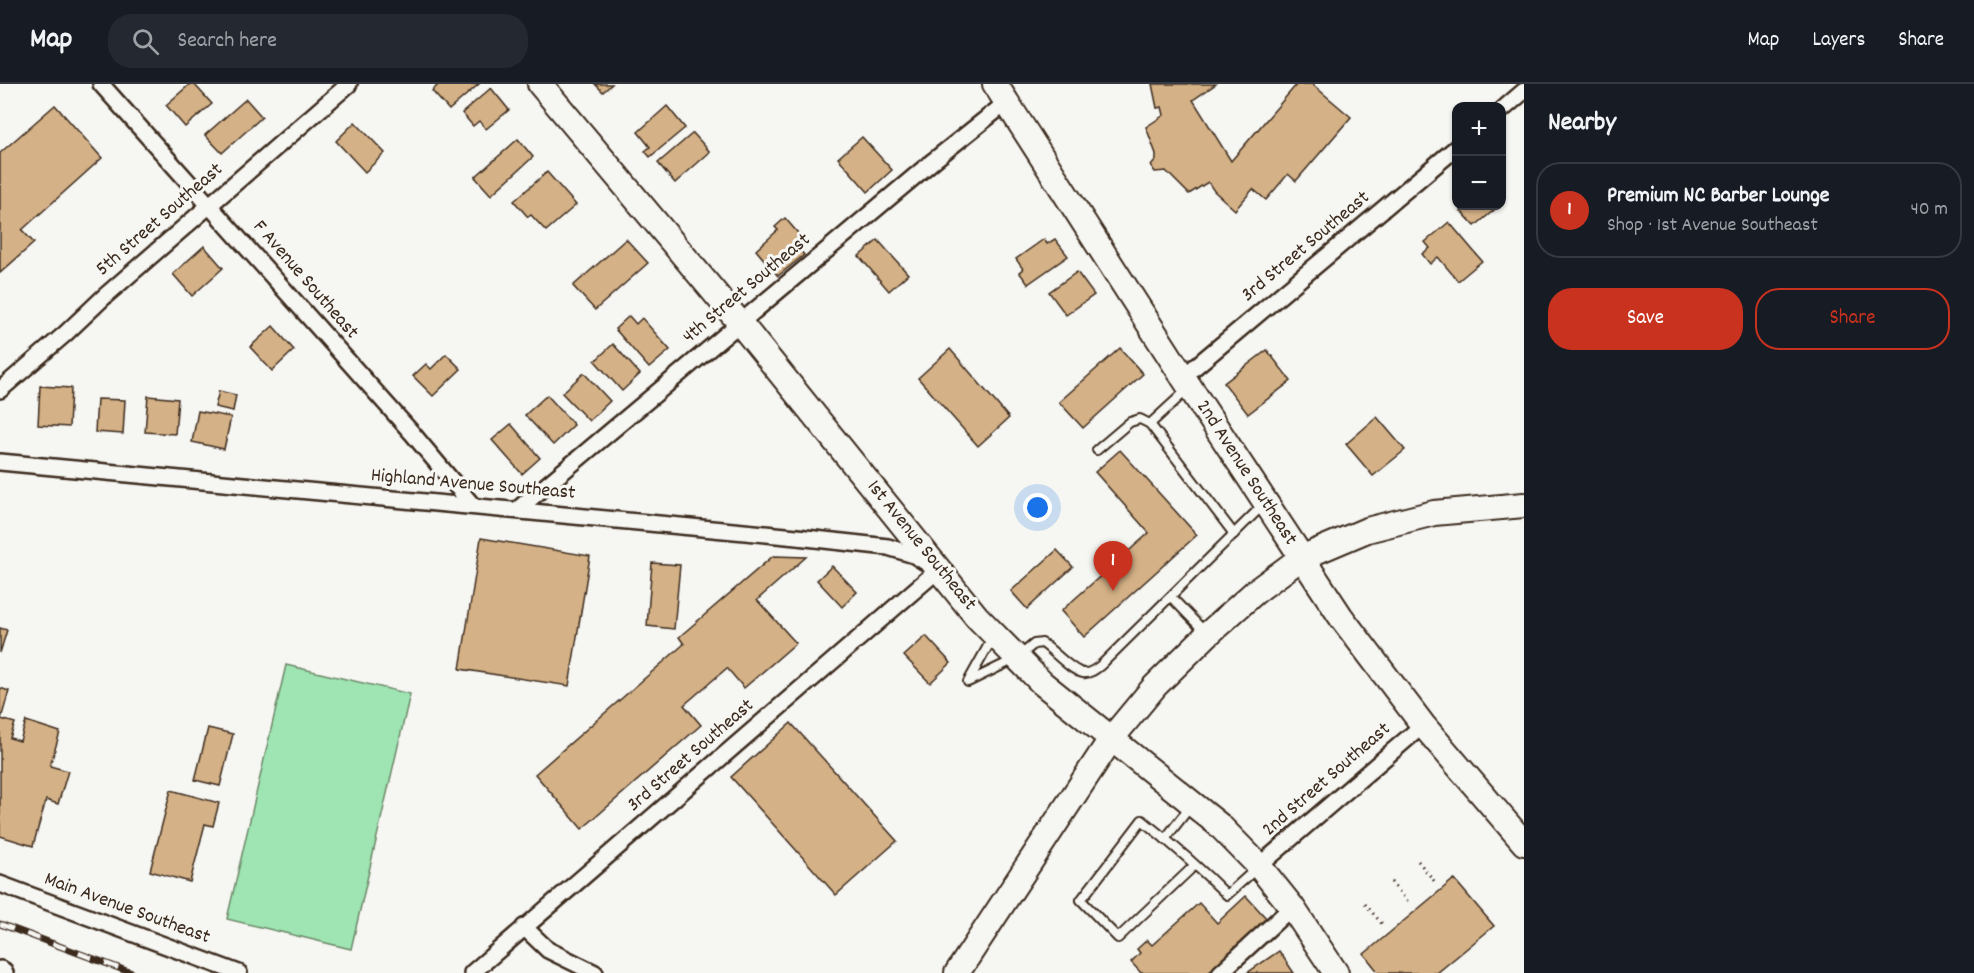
<!DOCTYPE html>
<html lang="en">
<head>
<meta charset="utf-8">
<style>
	:root { --surface:#171b24; --page:#242831; --text:#f1f3f6; --muted:#9ea1a6; --line:#363941; --accent:#c8321e }
	body { margin:0; font-family:Dekko,sans-serif; background:var(--page); color:var(--text) }
	.controls { position:absolute; right:18px; top:18px; display:grid; overflow:hidden; border-radius:12px; box-shadow:0 2px 4px #0004 }
	.controls button { width:54px; height:54px; display:grid; place-items:center; padding:0; border:0; border-bottom:2px solid var(--line); background:var(--surface); color:var(--text); font:30px sans-serif }
	.you { position:absolute; left:1038px; top:424px; width:21px; height:21px; margin:-15px; border:4px solid #fff; border-radius:50%; background:#1a73e8; box-shadow:0 0 0 9px #1a73e833 }
	.badge { display:grid; place-items:center; width:39px; height:39px; border-radius:50%; background:var(--accent); color:#fff; font-size:20px; font-weight:700 }
	.pin { position:absolute; translate:-50% -50px; filter:drop-shadow(0 2px 3px #0008) }
	.pin::after { content:''; position:absolute; top:32px; width:21px; height:18px; background:inherit; clip-path:polygon(0 0,100% 0,50% 100%) }
	.list { margin:0; padding:0; list-style:none }
	h2 { display:flex; justify-content:space-between; align-items:center; height:78px; margin:0; padding:0 24px; font-size:26px }
	h2 small { font-size:20px; font-weight:400; color:var(--muted) }
	.list li { display:grid; grid-template-columns:39px 1fr auto; gap:18px; align-items:center; box-sizing:border-box; height:96px; margin:0 12px 12px; padding:0 12px; border:2px solid var(--line); border-radius:24px }
	.list b { display:block; font-size:22px; white-space:nowrap }
	.list p { margin:0; font-size:20px; white-space:nowrap; color:var(--muted) }
	.list em { font-size:20px; font-style:normal; color:var(--muted) }
	.actions { display:flex; gap:12px; padding:18px 24px }
	.actions a { flex:1; padding:14px 0; border:2px solid var(--accent); border-radius:24px; text-align:center; font-size:21px; color:var(--accent) }
	.actions .main { background:var(--accent); color:#fff }
	.icon { flex:none; width:33px; height:33px; fill:none; stroke:currentColor; stroke-width:2; stroke-linecap:round; stroke-linejoin:round }
	.map { position:relative; flex:none; width:1524px; height:889px; overflow:hidden }
	header { display:flex; align-items:center; gap:36px; box-sizing:border-box; height:84px; padding:0 30px; background:var(--surface); border-bottom:2px solid var(--line) }
	header strong { font-size:28px }
	nav { display:flex; gap:33px; margin-inline-start:auto; font-size:21px }
	.search { width:420px; height:54px; background:var(--page); display:flex; align-items:center; gap:15px; box-sizing:border-box; padding:0 21px; border-radius:24px; color:var(--muted); font-size:22px }
	main { display:flex }
	aside { flex:1; background:var(--surface) }
	.map>svg:first-child { display:block }
	.green { fill:#9ee5b3; stroke:#6c8868; stroke-width:1.5 }
	.building { fill:#d4b186; stroke:#3b2a1e; stroke-width:1.5 }
	.lines { fill:none; stroke-linecap:round; stroke-linejoin:round }
	.service-casing { stroke:#3b2a1e; stroke-width:12 }
	.minor-casing { stroke:#3b2a1e; stroke-width:20 }
	.secondary-casing { stroke:#3b2a1e; stroke-width:26 }
	.primary-casing { stroke:#3b2a1e; stroke-width:28 }
	.path { stroke:#3b2a1e; stroke-width:3; stroke-dasharray:1.5 4.5; stroke-linecap:butt }
	.service { stroke:#f6f6f2; stroke-width:8 }
	.minor { stroke:#f6f6f2; stroke-width:15 }
	.secondary { stroke:#f6f6f2; stroke-width:21 }
	.primary { stroke:#f6f6f2; stroke-width:24 }
	.rail-casing { stroke:#3b2a1e; stroke-width:7 }
	.rail { stroke:#f6f6f2; stroke-width:4.5; stroke-dasharray:14; stroke-linecap:butt }
	.labels { text-anchor:middle; dominant-baseline:central; stroke-width:6; stroke-linejoin:round; paint-order:stroke }
	.street-label { font-size:20px; fill:#3b2a1e; stroke:#f6f6f2 }
</style>
</head>
<body>
<header>
<strong>Map</strong>
<div class="search"><svg class="icon" aria-label="search" viewBox="0 0 24 24"><circle cx="10" cy="10" r="6"/><path d="M15 15l6 6"/></svg>Search here</div>
<nav><a>Map</a><a>Layers</a><a>Share</a></nav>
</header>
<main>
<div class="map">
<svg width="1524" height="889" viewBox="0 0 1524 889">
	<rect width="100%" height="100%" fill="#f6f6f2"/>
	<filter id="ink" filterUnits="userSpaceOnUse"><feTurbulence type="fractalNoise" baseFrequency=".0167" numOctaves="2"/><feDisplacementMap in="SourceGraphic" scale="12" xChannelSelector="R" yChannelSelector="G"/><feConvolveMatrix kernelMatrix="1 2 1 2 8 2 1 2 1" color-interpolation-filters="sRGB"/></filter>
	<g filter="url(#ink)">
		<polygon class="green" points="286,581 410,610 351,865 227,835"/>
		<g class="building">
			<polygon points="190,0 194,0 212,20 185,43 166,21"/>
			<polygon points="439,0 479,0 449,26 432,7"/>
			<polygon points="595,0 612,0 603,8"/>
			<polygon points="1152,0 1216,0 1193,16 1231,77 1297,0 1312,0 1351,33 1296,97 1288,90 1266,116 1253,105 1235,126 1214,107 1208,98 1189,110 1166,87 1155,88 1151,82 1156,76 1156,70 1146,43 1164,31 1162,23 1157,24"/>
			<polygon points="491,4 509,26 486,45 479,37 473,42 462,29"/>
			<polygon points="246,15 262,33 222,69 205,51"/>
			<polygon points="55,21 102,74 22,146 34,159 0,189 0,69"/>
			<polygon points="667,22 685,44 650,73 645,67 650,63 638,48"/>
			<polygon points="355,38 385,69 365,88 336,57"/>
			<polygon points="693,49 710,68 675,99 658,79"/>
			<polygon points="862,53 892,86 868,108 838,74"/>
			<polygon points="518,55 533,73 491,111 475,93"/>
			<polygon points="547,88 576,121 546,147 531,131 528,133 514,117"/>
			<polygon points="1468,122 1499,122 1475,142 1461,127"/>
			<polygon points="785,134 803,155 796,161 804,171 778,192 756,166 778,146 775,143"/>
			<polygon points="1449,138 1482,177 1458,197 1438,173 1430,180 1422,170 1430,164 1425,158"/>
			<polygon points="626,155 648,179 595,226 573,202"/>
			<polygon points="1044,155 1047,160 1055,155 1068,172 1028,200 1019,188 1023,185 1016,175"/>
			<polygon points="878,156 908,190 889,207 859,172"/>
			<polygon points="204,162 223,184 192,212 173,190"/>
			<polygon points="1077,188 1094,211 1066,231 1049,208"/>
			<polygon points="629,232 636,240 642,234 670,266 649,284 615,245"/>
			<polygon points="273,242 294,266 272,287 250,263"/>
			<polygon points="613,260 640,290 622,307 595,277"/>
			<polygon points="1120,264 1143,290 1083,344 1059,318"/>
			<polygon points="950,265 1009,334 978,362 918,294"/>
			<polygon points="1267,266 1291,297 1248,330 1224,299"/>
			<polygon points="446,270 461,285 433,312 413,292 426,280 431,285"/>
			<polygon points="584,289 610,317 589,337 562,309"/>
			<polygon points="40,302 71,304 69,343 38,341"/>
			<polygon points="219,307 236,311 233,327 215,323"/>
			<polygon points="547,311 574,341 553,361 525,331"/>
			<polygon points="148,312 178,315 175,350 145,348"/>
			<polygon points="97,315 125,316 123,350 95,348"/>
			<polygon points="198,327 231,333 224,365 192,358"/>
			<polygon points="1377,333 1405,366 1373,392 1346,360"/>
			<polygon points="511,340 540,374 522,390 492,356"/>
			<polygon points="1120,366 1197,451 1084,553 1061,527 1149,449 1095,388"/>
			<polygon points="481,454 590,472 569,602 460,585"/>
			<polygon points="1057,466 1073,483 1027,525 1011,507"/>
			<polygon points="773,472 806,473 757,516 796,559 744,604 727,584 684,621 701,641 582,745 535,690 684,560 679,553"/>
			<polygon points="652,479 680,481 674,545 647,542"/>
			<polygon points="832,482 857,508 842,523 817,496"/>
			<polygon points="0,544 7,546 0,569"/>
			<polygon points="926,552 951,579 930,599 904,572"/>
			<polygon points="0,604 9,607 1,635 15,639 10,654 20,657 26,637 60,648 50,682 68,687 58,720 46,716 33,762 0,752"/>
			<polygon points="791,639 897,757 836,811 731,693"/>
			<polygon points="208,644 233,650 220,702 195,696"/>
			<polygon points="171,706 219,719 213,742 205,740 190,798 150,787"/>
			<polygon points="1454,795 1494,842 1437,889 1379,889 1364,870"/>
			<polygon points="1246,812 1267,835 1208,889 1141,889 1131,878 1140,869 1137,865 1147,856 1152,861 1199,819 1217,839"/>
			<polygon points="1279,867 1294,889 1247,889"/>
		</g>
		<g class="lines">
			<g class="service-casing">
				<g id="service">
					<polyline points="1150,340 1187,306"/>
					<polyline points="1097,366 1130,338 1140,335 1150,340 1234,450"/>
					<polyline points="1171,513 1205,548"/>
					<path d="M993 553 968 598 1017 574 1034 560 1042 559C1053 566 1071 587 1083 589 1090 590 1096 585 1101 581L1264 420"/>
					<polyline points="1165,755 1190,723"/>
					<path d="M1195 781 1118 854 1081 816 1142 736C1171 759 1200 784 1227 811L1258 783"/>
				</g>
			</g>
			<g class="minor-casing">
				<g id="minor">
					<polyline points="101,0 412,349 473,422"/>
					<polyline points="1502,26 1524,7"/>
					<polyline points="1183,293 1456,64"/>
					<polyline points="0,306 65,250 105,212 349,0"/>
					<polyline points="0,378 797,453 888,463 914,471 938,486 472,889"/>
					<polyline points="517,426 933,77 1007,18"/>
					<polyline points="1259,782 1423,641"/>
					<polyline points="0,800 239,889"/>
					<polyline points="524,843 548,866 595,889"/>
					<polyline points="1220,889 1292,823"/>
				</g>
			</g>
			<g class="secondary-casing">
				<polyline id="secondary" points="0,888 2,889"/>
			</g>
			<g class="primary-casing">
				<g id="primary">
					<polyline points="540,0 740,239 977,533 1042,599 1219,741 1259,782 1292,823 1336,889"/>
					<polyline points="995,0 1183,293 1341,533 1423,641 1524,759"/>
					<polyline points="957,889 1111,655 1155,602 1208,550 1255,508 1301,474 1367,446 1434,429 1524,421"/>
				</g>
			</g>
			<g class="path">
				<polyline points="1418,777 1435,798"/>
				<polyline points="1391,798 1409,819"/>
				<polyline points="1365,820 1383,841"/>
			</g>
			<use href="#service" class="service"/>
			<use href="#minor" class="minor"/>
			<use href="#secondary" class="secondary"/>
			<use href="#primary" class="primary"/>
			<g class="rail-casing">
				<polyline id="rail" points="0,840 132,889"/>
			</g>
			<use href="#rail" class="rail"/>
		</g>
	</g>
	<g class="labels">
		<g class="street-label">
			<text transform="translate(160 136) rotate(-41)">5th Street Southeast</text>
			<text transform="translate(1306 163) rotate(-40)">3rd Street Southeast</text>
			<text transform="translate(305 196) rotate(49)">F Avenue Southeast</text>
			<text transform="translate(747 205) rotate(-40)">4th Street Southeast</text>
			<text transform="translate(1246 389) rotate(57)">2nd Avenue Southeast</text>
			<text transform="translate(473 401) rotate(5)">Highland Avenue Southeast</text>
			<text transform="translate(921 462) rotate(51)">1st Avenue Southeast</text>
			<text transform="translate(691 672) rotate(-41)">3rd Street Southeast</text>
			<text transform="translate(1327 696) rotate(-41)">2nd Street Southeast</text>
			<text transform="translate(127 825) rotate(20)">Main Avenue Southeast</text>
		</g>
	</g>
</svg>
<div class="controls">
<button>+</button>
<button>−</button>
</div>
<div class="you"></div>
<div class="pin badge" style="left:1113px;top:507px">1</div>
</div>
<aside>
<h2>Nearby<small></small></h2>
<ul class="list">
<li><span class="badge">1</span><div><b>Premium NC Barber Lounge</b><p>Shop · 1st Avenue Southeast</p></div><em>40 m</em></li>
</ul>
<div class="actions"><a class="main">Save</a><a>Share</a></div>
</aside>
</main>
</body>
</html>
